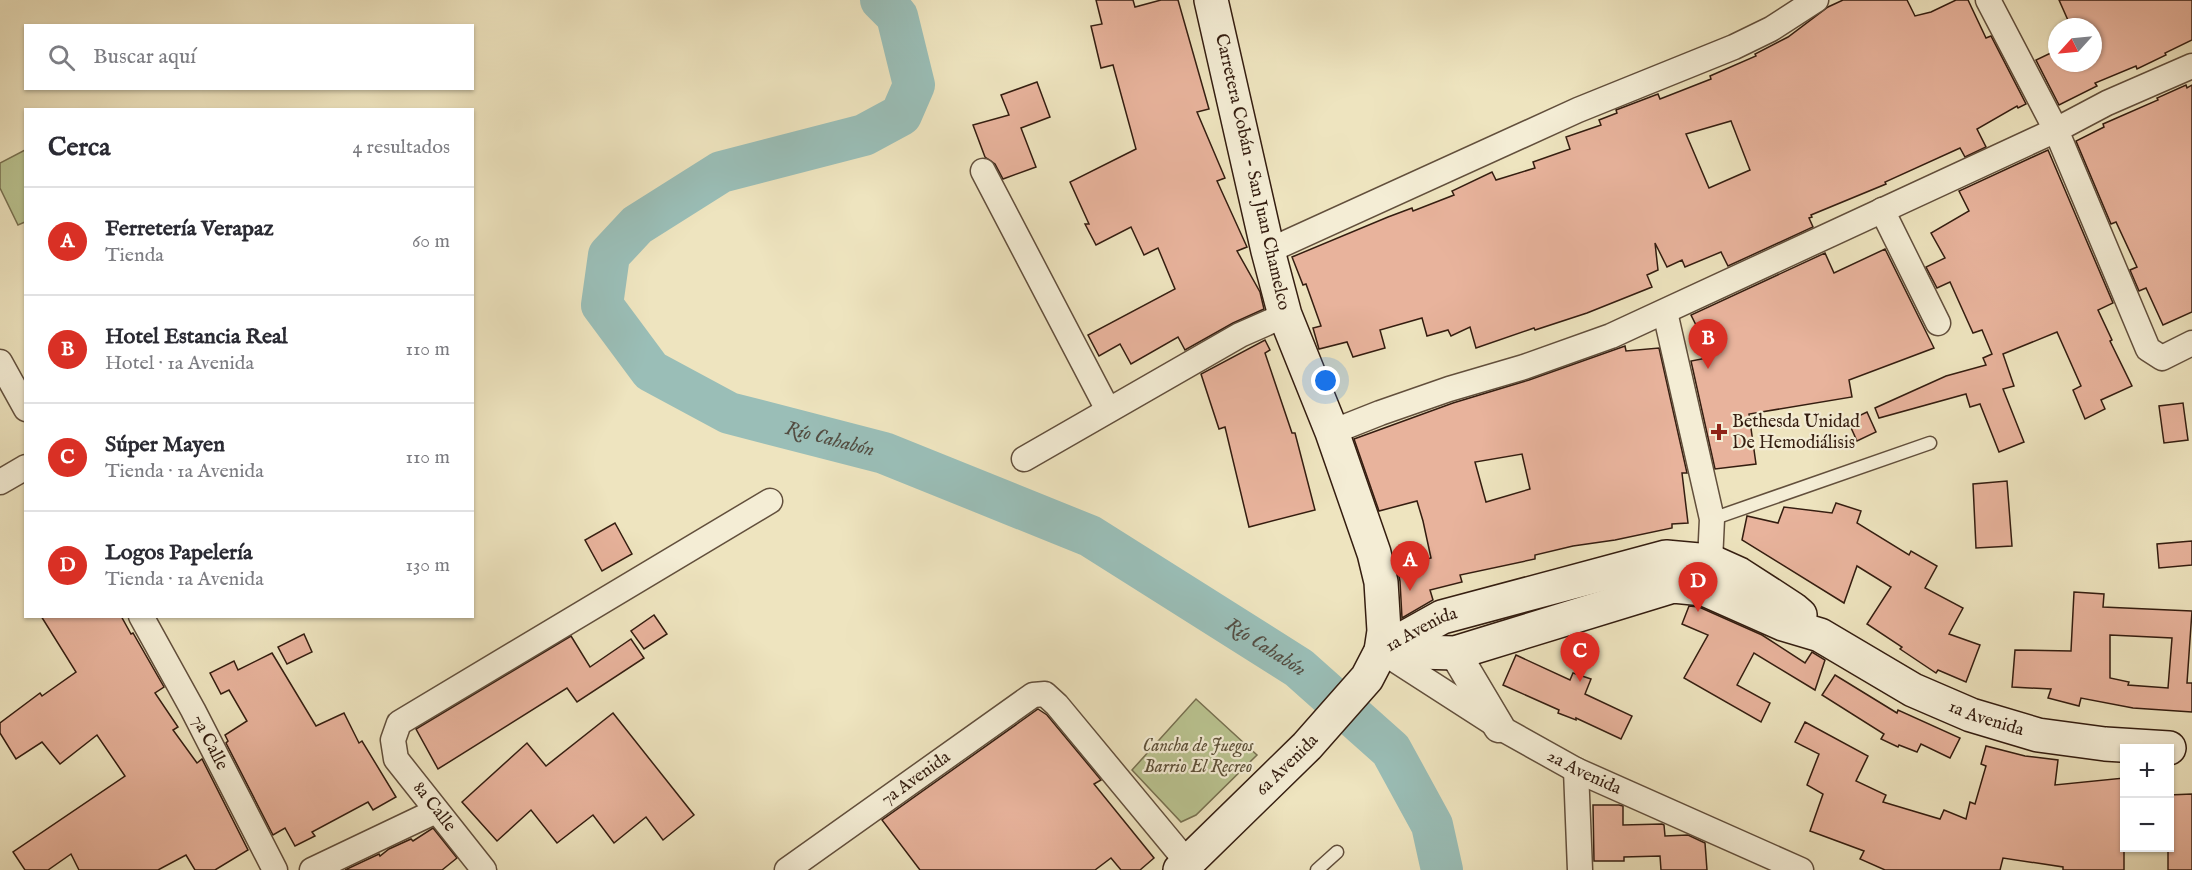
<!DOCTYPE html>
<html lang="es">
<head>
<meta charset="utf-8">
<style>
	:root { --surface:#fff; --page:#f7f7f7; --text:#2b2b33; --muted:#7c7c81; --line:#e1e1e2; --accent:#d93025 }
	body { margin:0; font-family:"IM FELL English",serif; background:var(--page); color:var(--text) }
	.controls { position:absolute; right:18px; bottom:18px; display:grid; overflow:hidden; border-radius:0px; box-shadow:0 2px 4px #0004 }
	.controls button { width:54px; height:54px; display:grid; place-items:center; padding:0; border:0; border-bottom:2px solid var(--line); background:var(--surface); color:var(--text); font:30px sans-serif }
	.compass { position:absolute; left:2048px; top:18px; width:54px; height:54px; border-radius:50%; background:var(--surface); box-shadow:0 2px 4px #0004; rotate:243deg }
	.you { position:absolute; left:1326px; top:381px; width:21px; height:21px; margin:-15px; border:4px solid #fff; border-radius:50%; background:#1a73e8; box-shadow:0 0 0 9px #1a73e833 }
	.badge { display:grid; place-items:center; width:39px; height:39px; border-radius:50%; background:var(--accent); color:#fff; font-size:20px; font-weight:700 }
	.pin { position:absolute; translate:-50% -50px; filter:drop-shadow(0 2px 3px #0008) }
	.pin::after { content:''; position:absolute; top:32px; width:21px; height:18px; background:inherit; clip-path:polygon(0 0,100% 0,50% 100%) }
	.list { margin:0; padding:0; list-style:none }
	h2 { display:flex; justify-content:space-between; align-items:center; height:78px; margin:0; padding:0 24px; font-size:26px }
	h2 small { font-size:20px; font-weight:400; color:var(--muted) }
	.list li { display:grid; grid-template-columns:39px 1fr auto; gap:18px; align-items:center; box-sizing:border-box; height:108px; padding:0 24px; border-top:2px solid var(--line) }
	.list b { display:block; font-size:22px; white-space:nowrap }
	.list p { margin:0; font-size:20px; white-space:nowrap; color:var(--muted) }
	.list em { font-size:20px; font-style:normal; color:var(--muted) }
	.icon { flex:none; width:33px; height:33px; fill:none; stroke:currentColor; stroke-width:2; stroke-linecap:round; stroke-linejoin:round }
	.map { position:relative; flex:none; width:2192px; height:870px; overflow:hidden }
	.search { position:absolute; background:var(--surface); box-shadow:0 2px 4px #0004; left:24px; top:24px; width:450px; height:66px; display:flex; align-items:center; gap:15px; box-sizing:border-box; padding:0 21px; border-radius:0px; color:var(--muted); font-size:22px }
	.panel { position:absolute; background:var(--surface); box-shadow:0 2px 4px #0004; left:24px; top:108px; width:450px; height:510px; border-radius:0px }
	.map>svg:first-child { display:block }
	.green { fill:#bac491; stroke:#777050; stroke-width:1.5 }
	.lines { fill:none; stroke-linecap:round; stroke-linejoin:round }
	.river { stroke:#9abeb7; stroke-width:42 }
	.building { fill:#e8b39c; stroke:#341d10; stroke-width:1.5; fill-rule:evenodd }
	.service-casing { stroke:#624f3c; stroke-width:15 }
	.minor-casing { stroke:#624f3c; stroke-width:27 }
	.tertiary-casing { stroke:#624f3c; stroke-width:33 }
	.secondary-casing { stroke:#341d10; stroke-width:36 }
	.service { stroke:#f4edd5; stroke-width:12 }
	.minor { stroke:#f4edd5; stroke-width:24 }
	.tertiary { stroke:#f4edd5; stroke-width:30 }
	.secondary { stroke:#f4edd5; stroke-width:33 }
	.poi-dot { fill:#8f2418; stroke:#f4edd5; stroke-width:2 }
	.labels { text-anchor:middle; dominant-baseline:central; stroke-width:4.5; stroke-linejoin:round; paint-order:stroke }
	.street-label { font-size:18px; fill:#341d10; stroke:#f4edd5 }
	.poi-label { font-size:18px; fill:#341d10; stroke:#f4edd5; text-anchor:start }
	.park-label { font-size:18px; font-style:italic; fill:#5c4f37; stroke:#f4edd5 }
	.water-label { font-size:20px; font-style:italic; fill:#534d42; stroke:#f4edd5 }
</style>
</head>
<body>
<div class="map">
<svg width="2192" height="870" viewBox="0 0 2192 870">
	<rect width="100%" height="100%" fill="#eee4bf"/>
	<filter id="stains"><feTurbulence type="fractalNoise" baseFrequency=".00333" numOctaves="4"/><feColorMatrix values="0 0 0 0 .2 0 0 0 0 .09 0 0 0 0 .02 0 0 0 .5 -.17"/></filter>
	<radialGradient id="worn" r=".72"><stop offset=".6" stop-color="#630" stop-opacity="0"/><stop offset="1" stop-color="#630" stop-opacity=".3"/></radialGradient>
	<g class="green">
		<polygon points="25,150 25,222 18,225 0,188 0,163"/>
		<polygon points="1196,699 1257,755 1196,815 1181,822 1132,770"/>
	</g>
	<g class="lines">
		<path class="river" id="s1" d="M881 0 897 16 914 85 901 115 864 135 721 172 637 225 609 255 602 305 651 371 729 413 884 453 1090 536 1299 668 1391 750 1432 825 1442 870"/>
	</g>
	<g class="building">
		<polygon points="1096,0 1133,0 1135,7 1161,0 1178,0 1209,109 1197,112 1225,178 1217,181 1247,247 1237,251 1260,292 1264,309 1233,323 1185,350 1178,337 1131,364 1120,344 1099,356 1088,335 1175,289 1158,248 1144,255 1131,227 1096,245 1085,224 1089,224 1070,182 1136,149 1113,65 1101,68 1091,26 1102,24"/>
		<path d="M1843 0H1907L1915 16 1931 12 1956 0H1968L1986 38 1991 36 2026 104 2018 108 2017 106 1977 129 1986 147 1965 157 1960 148 1885 182 1886 184 1811 215 1812 217 1809 218 1813 227 1728 266 1721 252 1685 267 1682 260 1667 267 1655 243 1658 270 1647 275 1652 287 1587 313 1535 330 1534 328 1476 348 1470 327 1451 336 1448 330 1427 336 1422 318 1380 330 1385 348 1353 357 1347 342 1319 349 1313 328 1321 326 1306 284 1303 285 1292 257 1388 217 1412 208 1413 211 1454 195 1452 191 1492 172 1496 180 1535 168 1533 162 1570 149 1566 137 1601 125 1599 120 1617 113 1616 110 1658 94 1660 99 1711 79 1710 76 1756 56 1755 54 1788 37 1828 7ZM1731 121 1750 170 1709 188 1686 134Z"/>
		<polygon points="2059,0 2192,0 2192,40 2165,53 2166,55 2137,69 2136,66 2095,83 2097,86 2059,105 2036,60 2057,50 2057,63 2093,63 2093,27 2071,27"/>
		<polygon points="1037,82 1050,117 1021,128 1036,167 1003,179 995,164 985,157 973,125 1009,115 1001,95"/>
		<polygon points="2186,85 2187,88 2192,85 2192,312 2163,325 2146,288 2139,291 2130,270 2137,267 2116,222 2111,224 2076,141 2104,127 2103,124 2158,100 2157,98"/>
		<polygon points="2048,150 2113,303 2098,310 2112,340 2110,341 2132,386 2101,400 2105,409 2085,419 2073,390 2081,386 2057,332 2003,354 2014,386 2003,389 2024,442 1999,452 1980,404 1970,407 1966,394 1879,418 1875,408 1946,376 1986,365 1983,358 1992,354 1982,330 1973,333 1950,282 1937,288 1926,267 1945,258 1931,233 1969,211 1959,191"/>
		<polygon points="1885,249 1934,348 1849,380 1852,397 1749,414 1756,464 1715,469 1691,361 1712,357 1691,315 1825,253 1834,273"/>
		<polygon points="1265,340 1270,350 1265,353 1292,433 1295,433 1315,510 1249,527 1225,427 1219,429 1201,374"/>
		<path d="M1625 346 1626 351 1659 348 1687 473H1682L1688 523 1672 524V528L1615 540 1573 546 1535 555V559L1460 575 1462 582 1430 590 1433 600 1402 618 1400 581 1397 567 1431 558 1423 521 1417 501 1379 511 1354 439 1453 403 1529 380ZM1522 454 1530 489 1486 502 1475 462Z"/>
		<polygon points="2183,403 2188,440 2164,443 2159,406"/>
		<polygon points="1867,412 1876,432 1857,441 1848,421"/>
		<polygon points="2007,481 2012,546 1976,548 1973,484"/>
		<polygon points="1836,503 1861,511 1857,523 1909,555 1911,551 1937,566 1925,588 1963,608 1949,634 1980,645 1966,682 1938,670 1936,673 1900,649 1902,647 1867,624 1891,587 1857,566 1844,603 1742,540 1747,516 1778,523 1784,507 1832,513"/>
		<polygon points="615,523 632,554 602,571 585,540"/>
		<polygon points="2192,541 2192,565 2159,568 2157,544"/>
		<path d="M2074 592 2104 594 2103 607 2192 611 2187 683H2192V712L2133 708 2081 698 2079 706 2048 698 2051 689 2012 687 2015 650 2071 651ZM2110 635 2172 638 2168 688 2128 685 2129 682 2110 678Z"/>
		<polygon points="1689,606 1699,607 1762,635 1805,663 1812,652 1825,660 1815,690 1754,653 1737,685 1770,703 1761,722 1684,678 1708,635 1682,624"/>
		<polygon points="654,615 667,634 644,649 631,631"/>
		<polygon points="41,616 121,616 131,634 133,633 164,687 155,693 178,727 173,730 197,763 202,759 248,850 215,870 195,870 186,855 158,870 79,870 71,854 48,870 25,870 13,852 125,776 97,735 60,764 42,742 16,759 0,733 0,723 40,693 42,696 76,672"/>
		<polygon points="304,634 312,652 287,664 278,647"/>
		<polygon points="571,636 590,667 631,639 644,658 577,702 567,688 438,769 416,729"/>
		<polygon points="272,653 316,726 344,713 359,743 362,741 396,797 373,810 368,802 312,832 315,836 295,846 285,828 273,835 226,743 228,741 225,735 247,721 229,690 221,694 210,673 234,661 238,670"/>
		<polygon points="1516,655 1570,680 1573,673 1591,679 1585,694 1632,716 1621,739 1576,718 1576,720 1558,713 1559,710 1503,685"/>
		<polygon points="1835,675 1897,713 1898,710 1960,738 1950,758 1921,744 1917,752 1899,745 1898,747 1881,739 1884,734 1822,695"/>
		<polygon points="1038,709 1047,715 1101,780 1094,784 1154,858 1140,870 1121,870 1111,858 1095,870 920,870 882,820"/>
		<polygon points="613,713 694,815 663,840 646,817 614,843 593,815 557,843 531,810 497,841 462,802 527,743 546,766"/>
		<polygon points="1805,722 1868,756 1856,781 1886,795 1883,802 1940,819 1944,810 1966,819 1970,802 1975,804 1986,766 1981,764 1986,746 2025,756 2058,760 2055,785 2124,778 2124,870 2063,870 2063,867 2003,858 2000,870 1885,870 1860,859 1864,851 1810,831 1823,794 1807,785 1819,754 1795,742"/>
		<polygon points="2192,794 2192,870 2168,870 2168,848 2170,846 2169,795"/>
		<polygon points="1593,805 1619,805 1623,806 1623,825 1662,824 1664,825 1665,836 1688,835 1705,843 1707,870 1661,870 1660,856 1624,857 1624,861 1594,861"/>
		<polygon points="433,828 457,858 442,870 345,870 379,854 380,856 389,849 411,839 413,841"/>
	</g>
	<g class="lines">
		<g class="service-casing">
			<g id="service">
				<polyline points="1712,519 1930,443"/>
				<polyline points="1317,870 1337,852"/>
			</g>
		</g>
		<g class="minor-casing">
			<g id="minor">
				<polyline points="1988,0 2056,130 2148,349 2162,358 2192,343"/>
				<polyline points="983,171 1108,410"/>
				<polyline points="1882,210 1938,323"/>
				<polyline points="1268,251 1578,110 1734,47 1771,29 1816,0"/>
				<polyline points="1665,312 1712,519 1710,561 1707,578"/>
				<polyline points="0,362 26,409"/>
				<polyline points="1332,432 1380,413 1449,389 1524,367 1611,336 2056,130 2107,103 2192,66"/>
				<polyline points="1024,459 1240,335 1285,315"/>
				<polyline points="0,482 26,467"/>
				<path id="s2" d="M141 616 193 710 275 870"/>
				<path id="s3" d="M1381 651 1499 727 1576 770 1801 870"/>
				<polyline points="1576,770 1580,870"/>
				<polyline points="312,870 436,811"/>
				<polyline points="484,870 396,759 393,740 399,723 770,501"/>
				<path id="s4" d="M787 870 1033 695 1045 694 1057 705 1188 863"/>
			</g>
		</g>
		<g class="tertiary-casing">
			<polyline id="tertiary" points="1455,653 1499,727"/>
		</g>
		<g class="secondary-casing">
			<g id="secondary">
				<path id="s5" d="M1381 651 1455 653 1673 586 1704 589 1783 624 1820 635 1913 690 1971 715 2038 735 2105 744 2169 748"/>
				<path id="s6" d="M1381 651 1442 617 1666 557 1710 561 1739 574 1793 609 1800 615"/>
				<path id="s7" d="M1180 870 1307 746 1367 678 1381 651 1384 631 1381 582 1374 553 1332 432 1285 315 1268 251 1211 0"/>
			</g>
		</g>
		<use href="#service" class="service"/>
		<use href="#minor" class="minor"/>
		<use href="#tertiary" class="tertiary"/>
		<use href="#secondary" class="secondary"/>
	</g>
	<path class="poi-dot" d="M1716 423h6v6h6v6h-6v6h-6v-6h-6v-6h6z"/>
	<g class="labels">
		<g class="street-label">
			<text transform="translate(1252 172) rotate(77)">Carretera Cobán - San Juan Chamelco</text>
			<text stroke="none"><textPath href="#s6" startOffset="46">1a Avenida</textPath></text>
			<text stroke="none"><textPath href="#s5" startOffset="645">1a Avenida</textPath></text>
			<text stroke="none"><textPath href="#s2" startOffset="144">7a Calle</textPath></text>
			<text stroke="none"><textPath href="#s7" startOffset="150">6a Avenida</textPath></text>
			<text stroke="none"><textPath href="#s3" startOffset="237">2a Avenida</textPath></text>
			<text stroke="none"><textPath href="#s4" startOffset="158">7a Avenida</textPath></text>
			<text transform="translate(434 807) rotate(52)">8a Calle</text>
		</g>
		<g class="poi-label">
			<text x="1732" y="422">Bethesda Unidad<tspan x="1732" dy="21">De Hemodiálisis</tspan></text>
		</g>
		<g class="park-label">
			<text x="1198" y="746">Cancha de Juegos<tspan x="1198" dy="21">Barrio El Recreo</tspan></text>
		</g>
		<g class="water-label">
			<text stroke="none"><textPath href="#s1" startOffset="782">Río Cahabón</textPath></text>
			<text stroke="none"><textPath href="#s1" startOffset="1268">Río Cahabón</textPath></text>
		</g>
	</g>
	<rect width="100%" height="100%" filter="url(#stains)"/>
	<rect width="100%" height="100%" fill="url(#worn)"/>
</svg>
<div class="controls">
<button>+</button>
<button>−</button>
</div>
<svg class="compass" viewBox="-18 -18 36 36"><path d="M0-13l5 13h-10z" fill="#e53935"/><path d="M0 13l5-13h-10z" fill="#7c7c81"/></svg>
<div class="you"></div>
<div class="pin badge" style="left:1410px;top:591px">A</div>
<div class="pin badge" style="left:1708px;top:369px">B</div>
<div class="pin badge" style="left:1580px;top:682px">C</div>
<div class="pin badge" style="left:1698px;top:612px">D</div>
<div class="search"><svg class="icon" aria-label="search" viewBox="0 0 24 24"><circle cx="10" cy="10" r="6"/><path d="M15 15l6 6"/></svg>Buscar aquí</div>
<section class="panel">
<h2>Cerca<small>4 resultados</small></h2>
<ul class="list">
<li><span class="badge">A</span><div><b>Ferretería Verapaz</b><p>Tienda</p></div><em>60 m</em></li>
<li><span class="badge">B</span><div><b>Hotel Estancia Real</b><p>Hotel · 1a Avenida</p></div><em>110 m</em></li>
<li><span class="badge">C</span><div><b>Súper Mayen</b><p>Tienda · 1a Avenida</p></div><em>110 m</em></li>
<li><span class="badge">D</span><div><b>Logos Papelería</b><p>Tienda · 1a Avenida</p></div><em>130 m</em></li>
</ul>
</section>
</div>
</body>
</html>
